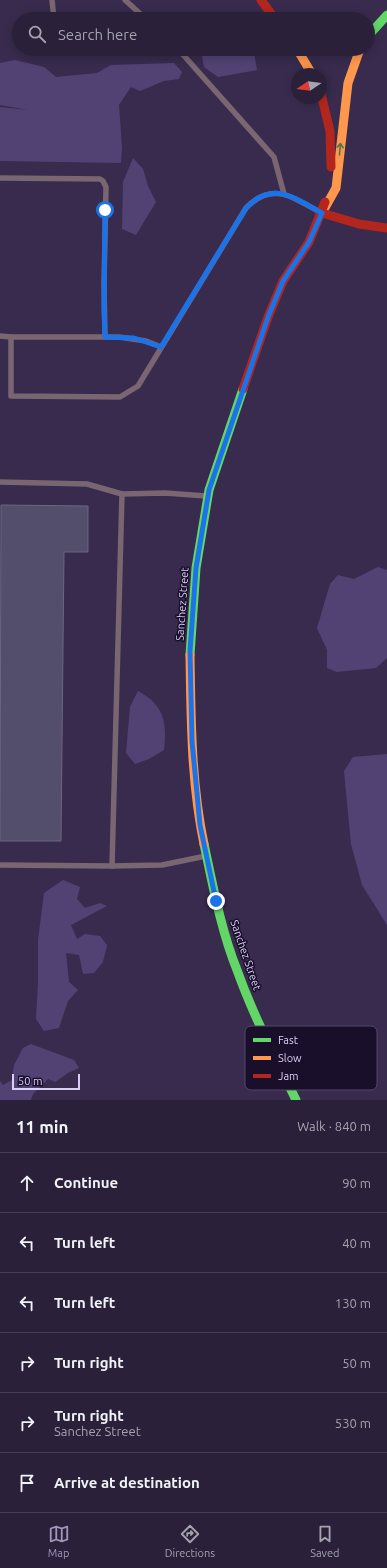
<!DOCTYPE html>
<html lang="en">
<head>
<meta charset="utf-8">
<style>
	:root { --surface:#2a203a; --page:#322842; --text:#f1f3f6; --muted:#a5a3af; --line:#463e54; --accent:#a196bb }
	body { margin:0; font-family:Ubuntu,sans-serif; background:var(--page); color:var(--text) }
	.compass { position:absolute; left:291px; top:68px; width:36px; height:36px; border-radius:50%; background:var(--surface); box-shadow:0 2px 10px #0003; rotate:257deg }
	.scale { position:absolute; left:12px; bottom:10px; width:68px; box-sizing:border-box; padding-left:4px; border:2px solid #d9cff6; border-top:0; font-size:11px; line-height:14px; white-space:nowrap; color:#d9cff6; -webkit-text-stroke:3px #190f2b; paint-order:stroke }
	.stop { position:absolute; width:12px; height:12px; margin:-9px; border:3px solid #1a73e8; border-radius:50%; background:#fff }
	.stop.end { background:#1a73e8; border-color:#fff; box-shadow:0 1px 4px #0008 }
	.list { margin:0; padding:0; list-style:none }
	h2 { display:flex; justify-content:space-between; align-items:center; height:52px; margin:0; padding:0 16px; font-size:17px }
	h2 small { font-size:13px; font-weight:400; color:var(--muted) }
	.list li { display:grid; grid-template-columns:26px 1fr auto; gap:12px; align-items:center; box-sizing:border-box; height:60px; padding:0 16px; border-top:1px solid var(--line) }
	.list b { display:block; font-size:15px; white-space:nowrap }
	.list p { margin:0; font-size:13px; white-space:nowrap; color:var(--muted) }
	.list em { font-size:13px; font-style:normal; color:var(--muted) }
	.icon { flex:none; width:22px; height:22px; fill:none; stroke:currentColor; stroke-width:2; stroke-linecap:round; stroke-linejoin:round }
	.map { position:relative; flex:none; width:387px; height:1100px; overflow:hidden }
	.search { position:absolute; background:var(--surface); box-shadow:0 2px 10px #0003; left:12px; right:12px; top:12px; height:44px; display:flex; align-items:center; gap:10px; box-sizing:border-box; padding:0 14px; border-radius:22px; color:var(--muted); font-size:15px }
	.sheet { height:412px; background:var(--surface) }
	nav { display:flex; justify-content:space-around; align-items:center; box-sizing:border-box; height:56px; border-top:1px solid var(--line); background:var(--surface); font-size:11px; color:var(--muted) }
	nav a { display:grid; justify-items:center; gap:2px }
	nav .on { color:var(--accent) }
	.map>svg:first-child { display:block }
	.green { fill:#524274 }
	.building { fill:#524e6b; stroke:#6b6684 }
	.lines { fill:none; stroke-linecap:round; stroke-linejoin:round }
	.lane { stroke:#796671; stroke-width:5.5 }
	.fast { stroke:#63d668; stroke-width:9 }
	.slow { stroke:#ff974d; stroke-width:9 }
	.jam { stroke:#b3261e; stroke-width:9 }
	.oneway { stroke:#427c4d }
	.route { stroke:#1a73e8; stroke-width:5 }
	.labels { text-anchor:middle; dominant-baseline:central; stroke-width:3; stroke-linejoin:round; paint-order:stroke }
	.street-label { font-size:11px; fill:#d9cff6; stroke:#190f2b }
	.key { fill:#190f2b; stroke:#534968; stroke-width:1 }
	.key-label { font-size:11px; fill:#d9cff6 }
</style>
</head>
<body>
<div class="map">
<svg width="387" height="1100" viewBox="0 0 387 1100">
	<rect width="100%" height="100%" fill="#382b4e"/>
	<g class="green">
		<polygon points="235,49 254,52 257,70 218,77 204,67 201,51 221,53"/>
		<polygon points="15,60 44,67 56,77 97,73 111,65 174,63 182,72 179,79 164,81 140,91 131,87 119,105 122,147 121,163 0,161 0,107 28,110 0,105 0,63"/>
		<polygon points="133,158 143,169 148,186 156,202 136,235 122,229 123,182"/>
		<polygon points="378,567 387,570 387,658 376,668 337,672 327,668 327,650 317,628 330,584 338,575 354,579"/>
		<path d="M138 691C164 705 167 722 164 750L149 759 135 764 126 753 130 707Z"/>
		<polygon points="387,754 387,925 362,885 351,844 344,771 353,757"/>
		<polygon points="63,880 80,887 77,899 85,908 100,903 107,906 71,925 77,939 85,934 100,936 107,945 103,962 94,973 83,974 79,955 66,953 69,982 78,990 68,1001 59,1028 44,1031 36,1019 38,983 38,940 44,893"/>
		<polygon points="31,1044 74,1060 79,1068 68,1073 55,1082 48,1079 33,1094 31,1100 0,1100 0,1081 3,1085 12,1080 14,1065 23,1048"/>
	</g>
	<polygon class="building" points="1,505 88,506 88,552 64,552 61,841 0,841"/>
	<g class="lines">
		<g class="lane">
			<polyline points="52,0 54,19"/>
			<polyline points="125,0 146,19"/>
			<polyline points="178,49 274,157 284,194"/>
			<polyline points="0,178 100,179 103,181 106,187 104,285 105,337"/>
			<polyline points="0,336 11,337"/>
			<path d="M161 347 146 341 119 337H11V396L120 397 138 386 246 208C272 181 292 197 320 212"/>
			<polyline points="0,482 87,484 122,494"/>
			<polyline points="206,856 162,865 112,866 122,494 165,493 206,496"/>
			<polyline points="0,865 112,866"/>
		</g>
		<g class="fast">
			<polyline points="368,36 387,15"/>
			<polyline points="190,655 196,568 209,490 243,389"/>
			<path d="M204 844C213 886 221 930 237 970 253 1015 275 1057 296 1100"/>
		</g>
		<g class="slow">
			<polyline points="297,49 312,74"/>
			<polyline points="322,213 336,188 348,83 360,49"/>
			<path d="M190 655C191 718 191 782 204 844"/>
		</g>
		<g class="jam">
			<polyline points="261,0 275,19"/>
			<polyline points="321,94 330,131 331,167"/>
			<polyline points="322,213 359,224 387,228"/>
			<polyline points="243,389 268,317 283,281 309,242 325,202"/>
		</g>
	</g>
	<defs><path id="oneway-shaft" d="M-6 0H5M1.5-3L5.5 0L1.5 3" fill="none" stroke-width="1.6" stroke-linecap="round" stroke-linejoin="round"/></defs>
	<use class="oneway" href="#oneway-shaft" transform="translate(340 149) rotate(-85)"/>
	<g class="lines">
		<path class="route" d="M105 210 104 309 105 337 134 338 161 347 246 208C273 180 294 198 322 213L309 242 283 281 268 317 209 490 196 568 190 651 192 741 200 825 216 901"/>
	</g>
	<g class="labels">
		<g class="street-label">
			<text transform="translate(182 604) rotate(-86)">Sanchez Street</text>
			<text transform="translate(246 955) rotate(71)">Sanchez Street</text>
		</g>
	</g>
	<rect x="245" y="1026" width="132" height="64" rx="6" class="key"/>
	<rect x="253" y="1038" width="18" height="4" fill="#63d668"/>
	<rect x="253" y="1056" width="18" height="4" fill="#ff974d"/>
	<rect x="253" y="1074" width="18" height="4" fill="#b3261e"/>
	<g class="key-label">
		<text x="278" y="1044">Fast</text>
		<text x="278" y="1062">Slow</text>
		<text x="278" y="1080">Jam</text>
	</g>
</svg>
<svg class="compass" viewBox="-18 -18 36 36"><path d="M0-13l5 13h-10z" fill="#e53935"/><path d="M0 13l5-13h-10z" fill="#a5a3af"/></svg>
<div class="scale">50 m</div>
<div class="stop" style="left:105px;top:210px"></div>
<div class="stop end" style="left:216px;top:901px"></div>
<div class="search"><svg class="icon" aria-label="search" viewBox="0 0 24 24"><circle cx="10" cy="10" r="6"/><path d="M15 15l6 6"/></svg>Search here</div>
</div>
<section class="sheet">
<h2>11 min<small>Walk · 840 m</small></h2>
<ul class="list">
<li><svg class="icon" aria-label="ahead" viewBox="0 0 24 24"><path d="M12 20V5M6 11l6-6 6 6"/></svg><div><b>Continue</b></div><em>90 m</em></li>
<li><svg class="icon" aria-label="left" viewBox="0 0 24 24"><path d="M17 20v-9H6M10 6l-5 5 5 5"/></svg><div><b>Turn left</b></div><em>40 m</em></li>
<li><svg class="icon" aria-label="left" viewBox="0 0 24 24"><path d="M17 20v-9H6M10 6l-5 5 5 5"/></svg><div><b>Turn left</b></div><em>130 m</em></li>
<li><svg class="icon" aria-label="right" viewBox="0 0 24 24"><path d="M7 20v-9h11M14 6l5 5-5 5"/></svg><div><b>Turn right</b></div><em>50 m</em></li>
<li><svg class="icon" aria-label="right" viewBox="0 0 24 24"><path d="M7 20v-9h11M14 6l5 5-5 5"/></svg><div><b>Turn right</b><p>Sanchez Street</p></div><em>530 m</em></li>
<li><svg class="icon" aria-label="arrive" viewBox="0 0 24 24"><path d="M6 21V4h12l-3 4 3 4H6"/></svg><div><b>Arrive at destination</b></div></li>
</ul>
</section>
<nav>
<a class="on"><svg class="icon" aria-label="map" viewBox="0 0 24 24"><path d="M3 6l6-2 6 2 6-2v14l-6 2-6-2-6 2zM9 4v14M15 6v14"/></svg>Map</a>
<a><svg class="icon" aria-label="directions" viewBox="0 0 24 24"><path d="M12 3l9 9-9 9-9-9zM9 14v-3h6M13 9l2 2-2 2"/></svg>Directions</a>
<a><svg class="icon" aria-label="saved" viewBox="0 0 24 24"><path d="M7 4h10v16l-5-4-5 4z"/></svg>Saved</a>
</nav>
</body>
</html>
